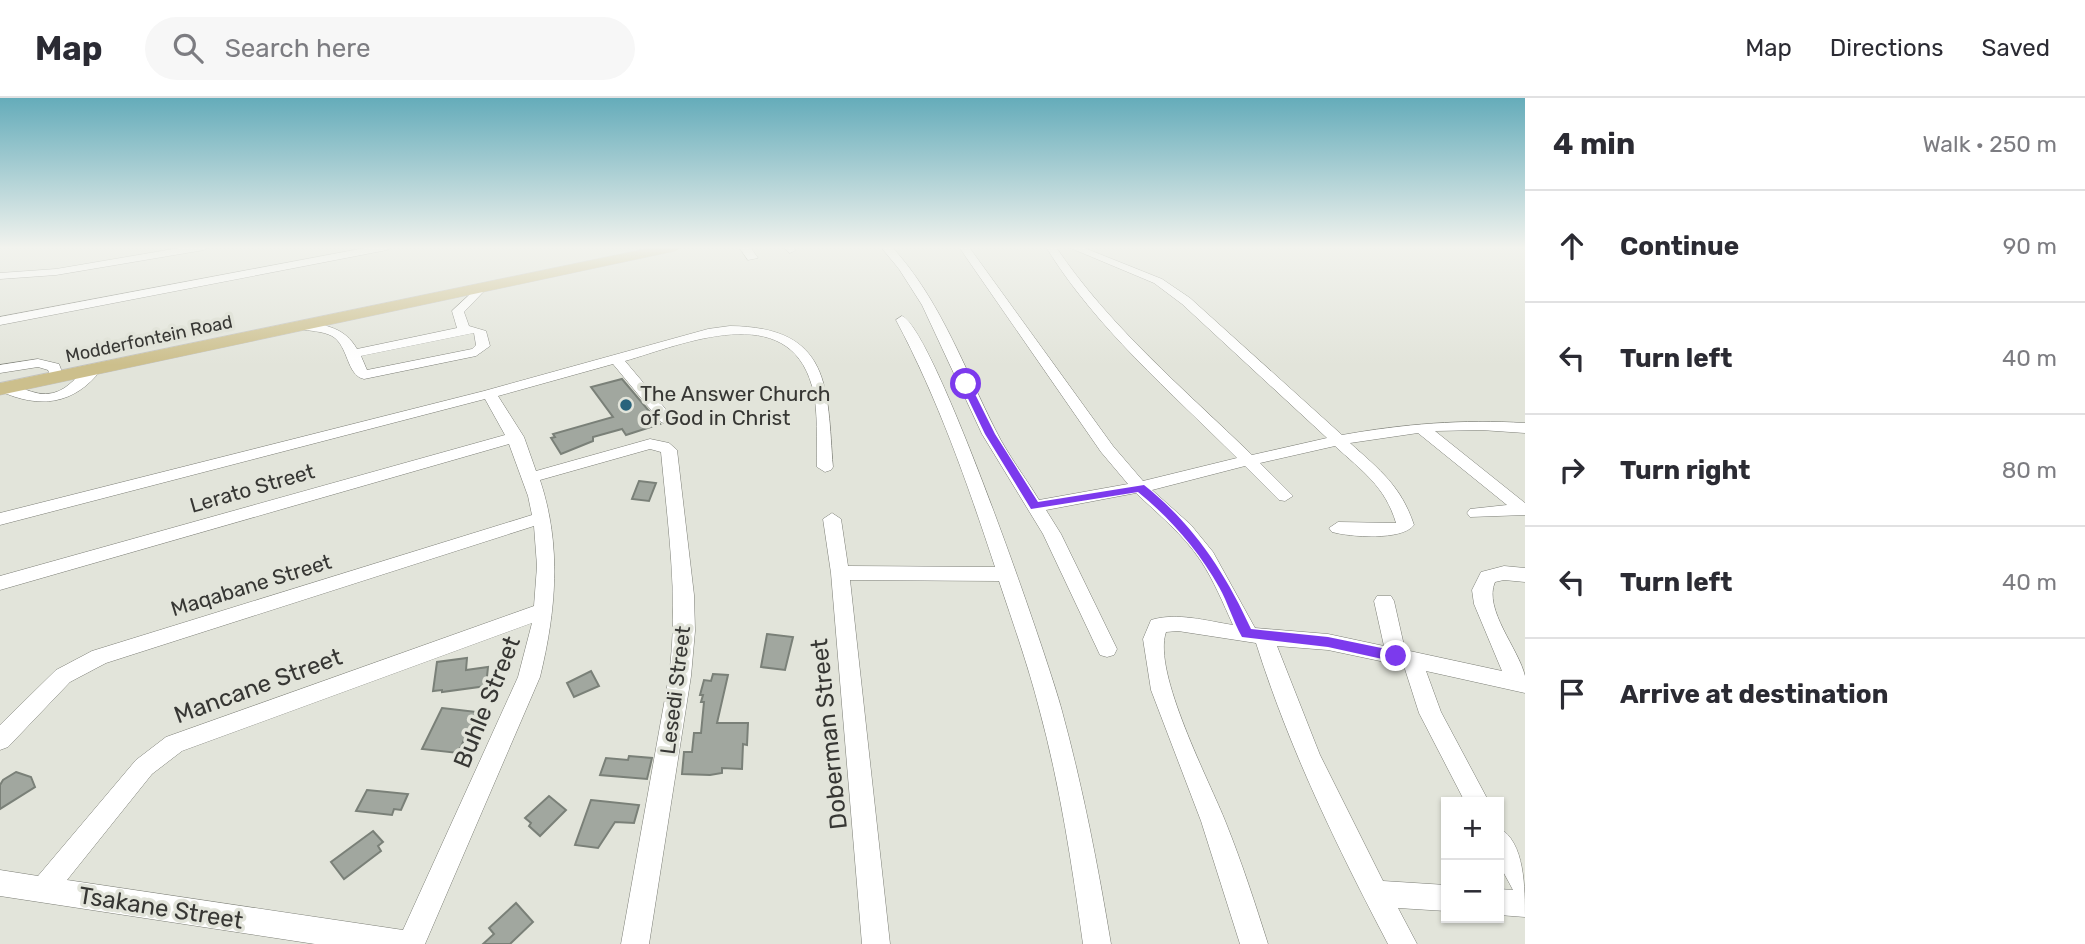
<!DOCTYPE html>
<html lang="en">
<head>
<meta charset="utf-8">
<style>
	:root { --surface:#fff; --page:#f7f7f7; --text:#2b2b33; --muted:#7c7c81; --line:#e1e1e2 }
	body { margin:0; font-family:Rubik,sans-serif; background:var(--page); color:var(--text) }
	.controls { position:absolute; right:21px; bottom:21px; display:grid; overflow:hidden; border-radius:0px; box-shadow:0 2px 5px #0004 }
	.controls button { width:63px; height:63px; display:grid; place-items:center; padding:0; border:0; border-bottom:2px solid var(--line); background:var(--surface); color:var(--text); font:35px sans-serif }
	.stop { position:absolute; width:21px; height:21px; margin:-16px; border:5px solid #7c3aed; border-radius:50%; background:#fff }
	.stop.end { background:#7c3aed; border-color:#fff; box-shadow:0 2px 7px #0008 }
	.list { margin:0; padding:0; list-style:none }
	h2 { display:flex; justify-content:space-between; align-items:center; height:91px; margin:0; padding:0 28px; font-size:30px }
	h2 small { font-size:23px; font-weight:400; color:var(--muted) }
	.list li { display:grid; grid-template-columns:46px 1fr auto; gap:21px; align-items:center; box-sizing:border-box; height:112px; padding:0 28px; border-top:2px solid var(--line) }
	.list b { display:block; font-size:26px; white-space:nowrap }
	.list em { font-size:23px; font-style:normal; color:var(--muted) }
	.icon { flex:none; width:38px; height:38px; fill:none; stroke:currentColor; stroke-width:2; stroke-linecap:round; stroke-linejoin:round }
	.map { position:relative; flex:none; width:1525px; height:846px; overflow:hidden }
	header { display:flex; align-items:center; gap:42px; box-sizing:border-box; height:98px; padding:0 35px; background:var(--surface); border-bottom:2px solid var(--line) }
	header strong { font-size:33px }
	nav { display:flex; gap:38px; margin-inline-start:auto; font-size:24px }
	.search { width:490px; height:63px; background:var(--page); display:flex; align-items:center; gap:18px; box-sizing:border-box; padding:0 24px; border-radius:38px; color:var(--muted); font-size:26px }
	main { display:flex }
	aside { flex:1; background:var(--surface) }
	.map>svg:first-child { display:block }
	.building { fill:#a1a79f; stroke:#7a8078; stroke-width:2 }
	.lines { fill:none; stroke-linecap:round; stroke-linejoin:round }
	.minor-casing { stroke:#7c7e76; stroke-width:1 }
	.major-casing { stroke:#c3c3c2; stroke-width:1 }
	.minor { fill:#fff; fill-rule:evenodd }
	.major { fill:#ccbf8c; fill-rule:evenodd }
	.route { fill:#7c3aed }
	.poi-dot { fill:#29637c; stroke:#e2e4da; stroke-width:2.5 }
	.labels { text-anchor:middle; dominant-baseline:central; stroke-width:7; stroke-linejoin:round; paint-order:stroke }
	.far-street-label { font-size:18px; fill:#373734; stroke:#e2e4da }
	.poi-label { font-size:21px; fill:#373734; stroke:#e2e4da; text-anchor:start }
	.street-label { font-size:21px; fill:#373734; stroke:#e2e4da }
	.near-street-label { font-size:24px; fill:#373734; stroke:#e2e4da }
</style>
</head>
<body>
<header>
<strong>Map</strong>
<div class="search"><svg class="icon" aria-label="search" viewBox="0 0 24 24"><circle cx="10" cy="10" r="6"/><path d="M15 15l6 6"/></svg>Search here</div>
<nav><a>Map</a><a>Directions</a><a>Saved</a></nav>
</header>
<main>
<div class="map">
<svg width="1525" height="846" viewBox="0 0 1525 846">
	<rect width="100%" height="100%" fill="#e2e4da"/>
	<g class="building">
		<polygon points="622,281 660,326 626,337 622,331 593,339 593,343 561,356 551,340 555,339 553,336 613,319 591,289"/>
		<polygon points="639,383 656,385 649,403 632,401"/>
		<polygon points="767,536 793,539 785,572 761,569"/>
		<polygon points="467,560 466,572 488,569 486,588 442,594 442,592 433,593 437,564"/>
		<polygon points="591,573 599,588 574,599 567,585"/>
		<polygon points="713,576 728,577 717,625 748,625 747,647 743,646 742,671 722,670 722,675 710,677 682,676 684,654 692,654 694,635 701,635 704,604 701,604 703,597 700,597 704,582 711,583"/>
		<polygon points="442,610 477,614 458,655 422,651"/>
		<polygon points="629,658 652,660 647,681 600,677 606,660 628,662"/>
		<polygon points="16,674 31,679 35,689 0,711 0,687 3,682"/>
		<polygon points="367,692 408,696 401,712 394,711 392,717 356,713"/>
		<polygon points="549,698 566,712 540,738 529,728 531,725 525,720"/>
		<polygon points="591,702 639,707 634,725 615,724 598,750 575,747"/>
		<polygon points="373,733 383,744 378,748 381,753 344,781 331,764"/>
		<polygon points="516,805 533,824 510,846 483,846 494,836 489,830"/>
	</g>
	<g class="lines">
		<g class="minor-casing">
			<g id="minor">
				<polygon points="185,149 209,149 204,152 56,177 0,181 0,175 56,171"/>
				<polygon points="370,149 392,149 387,152 0,227 0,219"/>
				<polygon points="739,149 750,149 758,160 748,162"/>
				<polygon points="783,149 793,149 796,152 790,155"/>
				<path d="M881 149H892C940 201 964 270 996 333 1008 357 1025 379 1039 402L1128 386 1101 354 959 149H969L1113 348 1143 383 1237 360C1171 294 1095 229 1046 149H1056C1109 228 1184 291 1252 357L1327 340 1182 206 1154 185 1068 149H1082L1162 181 1190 200 1342 337C1403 326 1463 321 1525 325V335L1481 332 1435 333 1525 405V417L1470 419 1467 415 1470 411 1507 407 1418 335 1350 345C1380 372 1401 388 1414 427 1402 443 1350 439 1332 434L1329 430 1338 424 1396 425C1385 388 1362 373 1335 348L1260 365 1293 398 1285 403 1279 402 1245 368 1152 392 1191 427 1213 454 1255 530 1328 536 1384 548 1374 503 1377 498H1391L1394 503 1405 552 1502 573 1474 506 1472 492 1481 474 1504 468 1525 470V484L1504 482 1495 484C1483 511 1519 551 1525 578 1525 583 1525 589 1525 595L1426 573 1441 614 1489 704H1465L1419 615 1404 568 1328 552 1277 548 1320 657 1383 783 1446 787V813L1398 810 1417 846H1388C1337 749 1289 650 1256 545L1178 533 1166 534C1152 574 1210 684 1226 725 1242 765 1255 805 1268 846H1240L1201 723 1151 592 1143 541 1151 522C1177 514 1207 523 1233 527 1223 505 1214 483 1201 463 1183 436 1158 416 1136 395L1046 412 1061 436 1117 551 1114 557 1107 559 1100 557 1043 436 982 336 922 207 899 171Z"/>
				<path d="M480 187 486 191 464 214 469 228 486 233 490 248 476 258 364 281C346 277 349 248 332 238 322 233 310 233 299 231L298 228 304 224C327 227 345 230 357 251L457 230 452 213ZM474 235 476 247 472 251 367 272 361 258Z"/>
				<path d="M902 218C934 229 1049 563 1062 613 1083 690 1098 768 1111 846H1083C1072 767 1060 687 1039 610 1028 567 1013 525 999 483L850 482 890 846H862L831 475 823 421 832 415 841 421 848 468 995 469C967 384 938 301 896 222Z"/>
				<path d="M730 228C832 229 827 290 833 369L831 372 825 374 817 369C816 343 819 314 812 288 788 201 683 246 625 263L674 321 666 326 661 324 613 266 498 298 524 339 536 373 650 341 669 345 677 352 694 497 695 533 691 578 649 846H621L669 578C679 503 668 429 661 354L650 351 540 382C562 448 556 513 540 579L425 846H315L0 798V772L38 778 136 662 166 639 534 508 537 468 534 428 106 565 70 584 8 649 0 652V627L56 572 92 553 532 417 528 398 509 346 0 492V478L505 337 485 301 0 427V415L484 293 708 231ZM532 525 518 579 403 832 67 782 152 676 182 653Z"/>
				<polygon points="38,261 59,266 62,274 55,278 50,277 48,272 38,269 0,275 0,267"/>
				<path d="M94 268 101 272C74 307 39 311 0 293V287C17 283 32 300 53 295 71 291 79 272 94 268Z"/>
				<path d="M1499 730C1525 743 1525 791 1525 819L1499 817V791L1513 792 1499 766Z"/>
			</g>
		</g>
		<g class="major-casing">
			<polygon id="major" points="655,149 682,149 675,153 0,297 0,285"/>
		</g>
		<use href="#minor" class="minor"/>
		<use href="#major" class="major"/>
	</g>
	<linearGradient id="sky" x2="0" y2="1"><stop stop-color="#65acba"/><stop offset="0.56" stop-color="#f2f3ee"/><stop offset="1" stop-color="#f2f3ee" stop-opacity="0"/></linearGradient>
	<rect width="1525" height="267" fill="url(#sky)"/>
	<path class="route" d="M966 284 970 286 995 336 1038 404 1144 387C1193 426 1225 474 1251 531L1328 539 1396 553 1401 555V562L1396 564 1328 549 1242 539C1233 523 1228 505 1219 489 1199 453 1170 420 1138 394L1031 411 985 336 961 286Z"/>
	<circle class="poi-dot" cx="626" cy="307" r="7"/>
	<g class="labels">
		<g class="far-street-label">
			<text transform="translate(149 241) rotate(-12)">Modderfontein Road</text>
		</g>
		<g class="poi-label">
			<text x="640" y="295">The Answer Church<tspan x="640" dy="24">of God in Christ</tspan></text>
		</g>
		<g class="street-label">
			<text transform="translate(252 390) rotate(-16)">Lerato Street</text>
			<text transform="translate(251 487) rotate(-17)">Maqabane Street</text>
			<text transform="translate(675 592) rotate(-83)">Lesedi Street</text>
		</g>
		<g class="near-street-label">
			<text transform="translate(258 588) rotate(-20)">Mancane Street</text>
			<text transform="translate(487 604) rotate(-68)">Buhle Street</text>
			<text transform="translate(829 636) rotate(-96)">Doberman Street</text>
			<text transform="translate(161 810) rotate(9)">Tsakane Street</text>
		</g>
	</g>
</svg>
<div class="controls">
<button>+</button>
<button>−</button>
</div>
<div class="stop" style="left:966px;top:286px"></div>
<div class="stop end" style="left:1396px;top:558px"></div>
</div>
<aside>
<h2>4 min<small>Walk · 250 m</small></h2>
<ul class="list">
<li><svg class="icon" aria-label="ahead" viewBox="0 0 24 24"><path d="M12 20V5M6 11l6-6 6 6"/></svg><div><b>Continue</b></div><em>90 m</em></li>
<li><svg class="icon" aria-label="left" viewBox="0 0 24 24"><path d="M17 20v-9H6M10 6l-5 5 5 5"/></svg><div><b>Turn left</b></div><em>40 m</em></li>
<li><svg class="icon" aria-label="right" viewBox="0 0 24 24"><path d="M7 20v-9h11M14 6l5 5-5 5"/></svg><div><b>Turn right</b></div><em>80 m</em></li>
<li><svg class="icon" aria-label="left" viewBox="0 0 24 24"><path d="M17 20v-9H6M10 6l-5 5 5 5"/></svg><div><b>Turn left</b></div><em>40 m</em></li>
<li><svg class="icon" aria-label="arrive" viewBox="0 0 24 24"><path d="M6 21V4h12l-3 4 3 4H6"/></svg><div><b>Arrive at destination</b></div></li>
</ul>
</aside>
</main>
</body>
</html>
